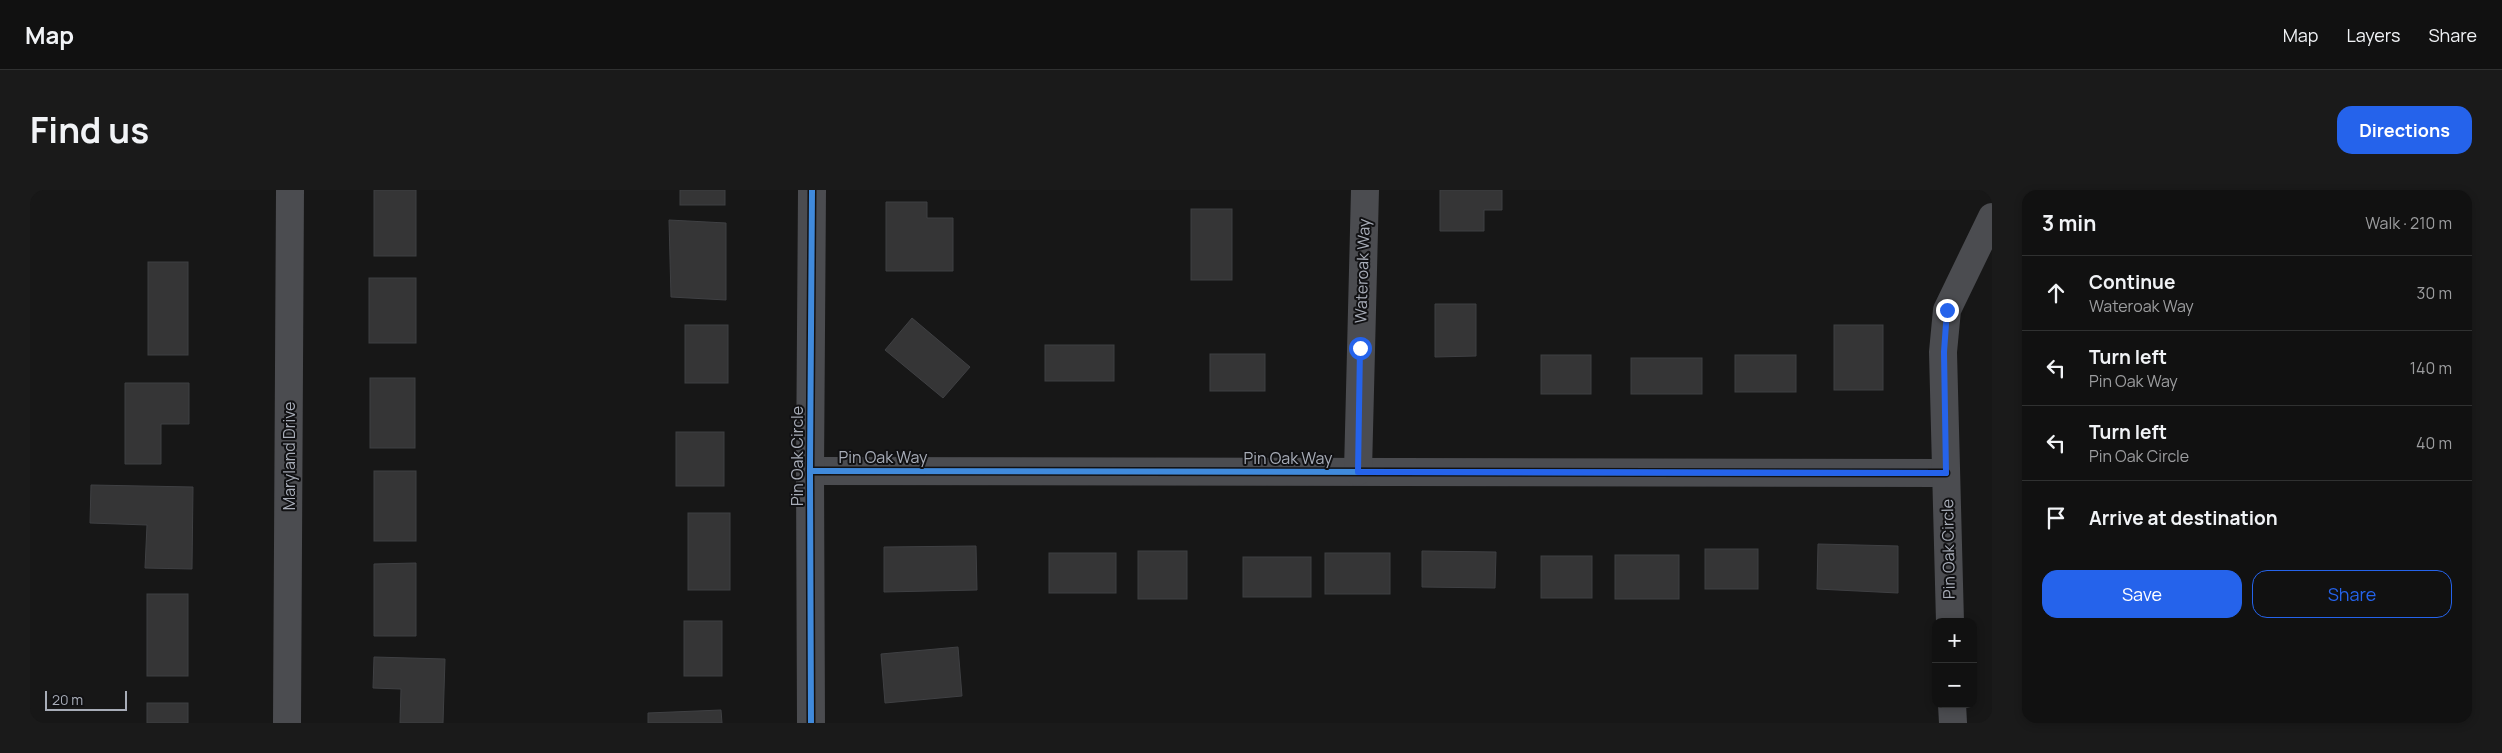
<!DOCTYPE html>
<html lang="en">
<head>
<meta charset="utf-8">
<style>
	:root { --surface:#111; --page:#1a1a1a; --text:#f1f3f6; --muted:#9c9d9f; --line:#303131; --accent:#2563eb }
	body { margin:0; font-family:Manrope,sans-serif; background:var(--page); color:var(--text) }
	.controls { position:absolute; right:15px; bottom:15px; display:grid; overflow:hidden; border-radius:10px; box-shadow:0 2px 8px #0003 }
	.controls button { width:45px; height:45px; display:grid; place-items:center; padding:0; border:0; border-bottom:1px solid var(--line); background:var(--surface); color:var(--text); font:25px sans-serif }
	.scale { position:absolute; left:15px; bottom:12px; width:82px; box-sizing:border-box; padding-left:5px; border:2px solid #a8adb8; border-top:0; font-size:14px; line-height:18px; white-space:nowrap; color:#a8adb8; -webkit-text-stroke:4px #111113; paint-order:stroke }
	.stop { position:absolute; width:15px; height:15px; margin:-11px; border:4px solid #2563eb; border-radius:50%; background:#fff }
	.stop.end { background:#2563eb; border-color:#fff; box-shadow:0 1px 5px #0008 }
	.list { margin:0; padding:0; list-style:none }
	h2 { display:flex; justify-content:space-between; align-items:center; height:65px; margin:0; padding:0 20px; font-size:21px }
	h2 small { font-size:16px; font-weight:400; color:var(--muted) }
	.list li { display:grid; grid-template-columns:32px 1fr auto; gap:15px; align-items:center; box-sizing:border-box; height:75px; padding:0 20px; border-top:1px solid var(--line) }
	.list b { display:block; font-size:19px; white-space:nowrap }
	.list p { margin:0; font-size:16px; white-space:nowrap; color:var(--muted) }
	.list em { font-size:16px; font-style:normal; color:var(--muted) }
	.actions { display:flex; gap:10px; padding:15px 20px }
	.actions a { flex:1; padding:11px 0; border:1px solid var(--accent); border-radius:15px; text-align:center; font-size:18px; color:var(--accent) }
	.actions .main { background:var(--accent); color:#fff }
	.icon { flex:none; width:28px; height:28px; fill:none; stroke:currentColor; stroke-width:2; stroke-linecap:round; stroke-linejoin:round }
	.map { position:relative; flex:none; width:1962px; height:533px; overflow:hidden; border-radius:15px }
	header { display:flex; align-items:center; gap:30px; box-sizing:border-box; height:70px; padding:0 25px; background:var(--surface); border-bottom:1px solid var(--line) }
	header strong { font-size:24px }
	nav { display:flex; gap:28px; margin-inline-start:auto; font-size:18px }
	.intro { display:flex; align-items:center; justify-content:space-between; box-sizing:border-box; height:120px; padding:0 30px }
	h1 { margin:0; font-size:35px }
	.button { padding:12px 22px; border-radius:15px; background:var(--accent); color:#fff; font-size:18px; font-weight:700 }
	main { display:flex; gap:30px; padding:0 30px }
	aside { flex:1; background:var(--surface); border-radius:15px; box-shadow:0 2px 8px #0003 }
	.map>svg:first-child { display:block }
	.building { fill:#353536; stroke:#3f4043 }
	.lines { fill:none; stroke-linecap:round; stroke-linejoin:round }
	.street { stroke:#4b4c50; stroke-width:28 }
	.cycleway-casing { stroke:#111113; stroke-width:9 }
	.cycleway { stroke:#408adc; stroke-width:6 }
	.route { stroke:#2563eb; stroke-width:6 }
	.labels { text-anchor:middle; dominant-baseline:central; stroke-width:4; stroke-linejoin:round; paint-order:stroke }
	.street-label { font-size:16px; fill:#a8adb8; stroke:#111113 }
</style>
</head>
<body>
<header>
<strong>Map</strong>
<nav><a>Map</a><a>Layers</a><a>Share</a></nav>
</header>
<div class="intro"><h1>Find us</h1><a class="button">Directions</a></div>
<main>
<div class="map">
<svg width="1962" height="533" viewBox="0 0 1962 533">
	<rect width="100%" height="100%" fill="#171717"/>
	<g class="building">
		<rect x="344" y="0" width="42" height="66"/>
		<rect x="650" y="0" width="45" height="15"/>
		<polygon points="1410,0 1472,0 1472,20 1454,20 1454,41 1410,41"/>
		<polygon points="856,12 897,12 897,28 923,28 923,81 856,81"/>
		<rect x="1161" y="19" width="41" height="71"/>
		<polygon points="639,30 696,33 696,110 641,107"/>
		<rect x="118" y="72" width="40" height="93"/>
		<rect x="339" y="88" width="47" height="65"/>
		<polygon points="1405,114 1446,114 1446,166 1405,167"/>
		<polygon points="882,128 940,177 913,208 855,160"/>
		<rect x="655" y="135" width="43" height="58"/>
		<rect x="1804" y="135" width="49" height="65"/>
		<rect x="1015" y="155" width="69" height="36"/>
		<rect x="1180" y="164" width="55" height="37"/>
		<rect x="1511" y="165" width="50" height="39"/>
		<rect x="1705" y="165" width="61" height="37"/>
		<rect x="1601" y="168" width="71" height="36"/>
		<rect x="340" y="188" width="45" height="70"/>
		<polygon points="95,193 159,193 159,234 131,234 131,274 95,274"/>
		<rect x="646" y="242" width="48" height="54"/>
		<rect x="344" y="281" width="42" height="70"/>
		<polygon points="61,295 163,297 162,379 115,378 117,335 60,333"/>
		<rect x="658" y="323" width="42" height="77"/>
		<polygon points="1788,354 1868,356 1868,403 1787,399"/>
		<polygon points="946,356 947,400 854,402 854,357"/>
		<rect x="1675" y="359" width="53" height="40"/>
		<rect x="1108" y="361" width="49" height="48"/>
		<polygon points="1392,361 1466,362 1465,398 1392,397"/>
		<rect x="1019" y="363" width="67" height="40"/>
		<rect x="1295" y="363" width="65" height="41"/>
		<rect x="1585" y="365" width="64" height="44"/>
		<rect x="1511" y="366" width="51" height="42"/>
		<rect x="1213" y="367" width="68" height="40"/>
		<polygon points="386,373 386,446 344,446 344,374"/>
		<rect x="117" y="404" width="41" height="82"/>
		<rect x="654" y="431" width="38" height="55"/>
		<polygon points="928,457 932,506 855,513 851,464"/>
		<polygon points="344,467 415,469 413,533 370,533 371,499 343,498"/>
		<rect x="117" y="513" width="41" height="20"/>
		<polygon points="691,520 692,533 618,533 618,523"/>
	</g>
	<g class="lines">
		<g class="street">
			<polyline points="780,281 1916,283"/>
			<polyline points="1328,281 1335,0"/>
			<polyline points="1920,432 1913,162 1917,120 1962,27"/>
			<polyline points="1922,514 1923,533"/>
			<polyline points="257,533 260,0"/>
			<polyline points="781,533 780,281 782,0"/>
		</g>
		<g class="cycleway-casing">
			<g id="cycleway">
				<polyline points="780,281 1916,283"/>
				<polyline points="781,533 780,281 782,0"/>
			</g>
		</g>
		<use href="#cycleway" class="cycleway"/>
	</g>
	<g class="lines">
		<polyline class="route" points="1330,158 1328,282 1916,283 1914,162 1917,120"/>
	</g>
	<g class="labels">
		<g class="street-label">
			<text transform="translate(1332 81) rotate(-88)">Wateroak Way</text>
			<text transform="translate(259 266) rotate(-90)">Maryland Drive</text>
			<text transform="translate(767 266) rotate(-90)">Pin Oak Circle</text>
			<text x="853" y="267">Pin Oak Way</text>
			<text x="1258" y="268">Pin Oak Way</text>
			<text transform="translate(1918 359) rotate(-91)">Pin Oak Circle</text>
		</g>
	</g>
</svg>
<div class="controls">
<button>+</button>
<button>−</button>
</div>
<div class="scale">20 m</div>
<div class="stop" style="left:1330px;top:158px"></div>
<div class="stop end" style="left:1917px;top:120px"></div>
</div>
<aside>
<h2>3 min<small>Walk · 210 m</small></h2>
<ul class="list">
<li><svg class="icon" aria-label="ahead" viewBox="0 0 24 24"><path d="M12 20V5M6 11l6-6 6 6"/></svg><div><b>Continue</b><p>Wateroak Way</p></div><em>30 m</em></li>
<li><svg class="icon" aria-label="left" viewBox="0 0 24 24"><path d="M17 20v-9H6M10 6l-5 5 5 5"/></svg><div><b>Turn left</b><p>Pin Oak Way</p></div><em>140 m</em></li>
<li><svg class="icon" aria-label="left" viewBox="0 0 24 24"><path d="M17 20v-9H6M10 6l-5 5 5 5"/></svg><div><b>Turn left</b><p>Pin Oak Circle</p></div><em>40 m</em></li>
<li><svg class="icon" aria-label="arrive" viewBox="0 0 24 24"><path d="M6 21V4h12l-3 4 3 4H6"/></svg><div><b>Arrive at destination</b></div></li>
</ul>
<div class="actions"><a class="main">Save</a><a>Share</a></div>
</aside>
</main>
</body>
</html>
